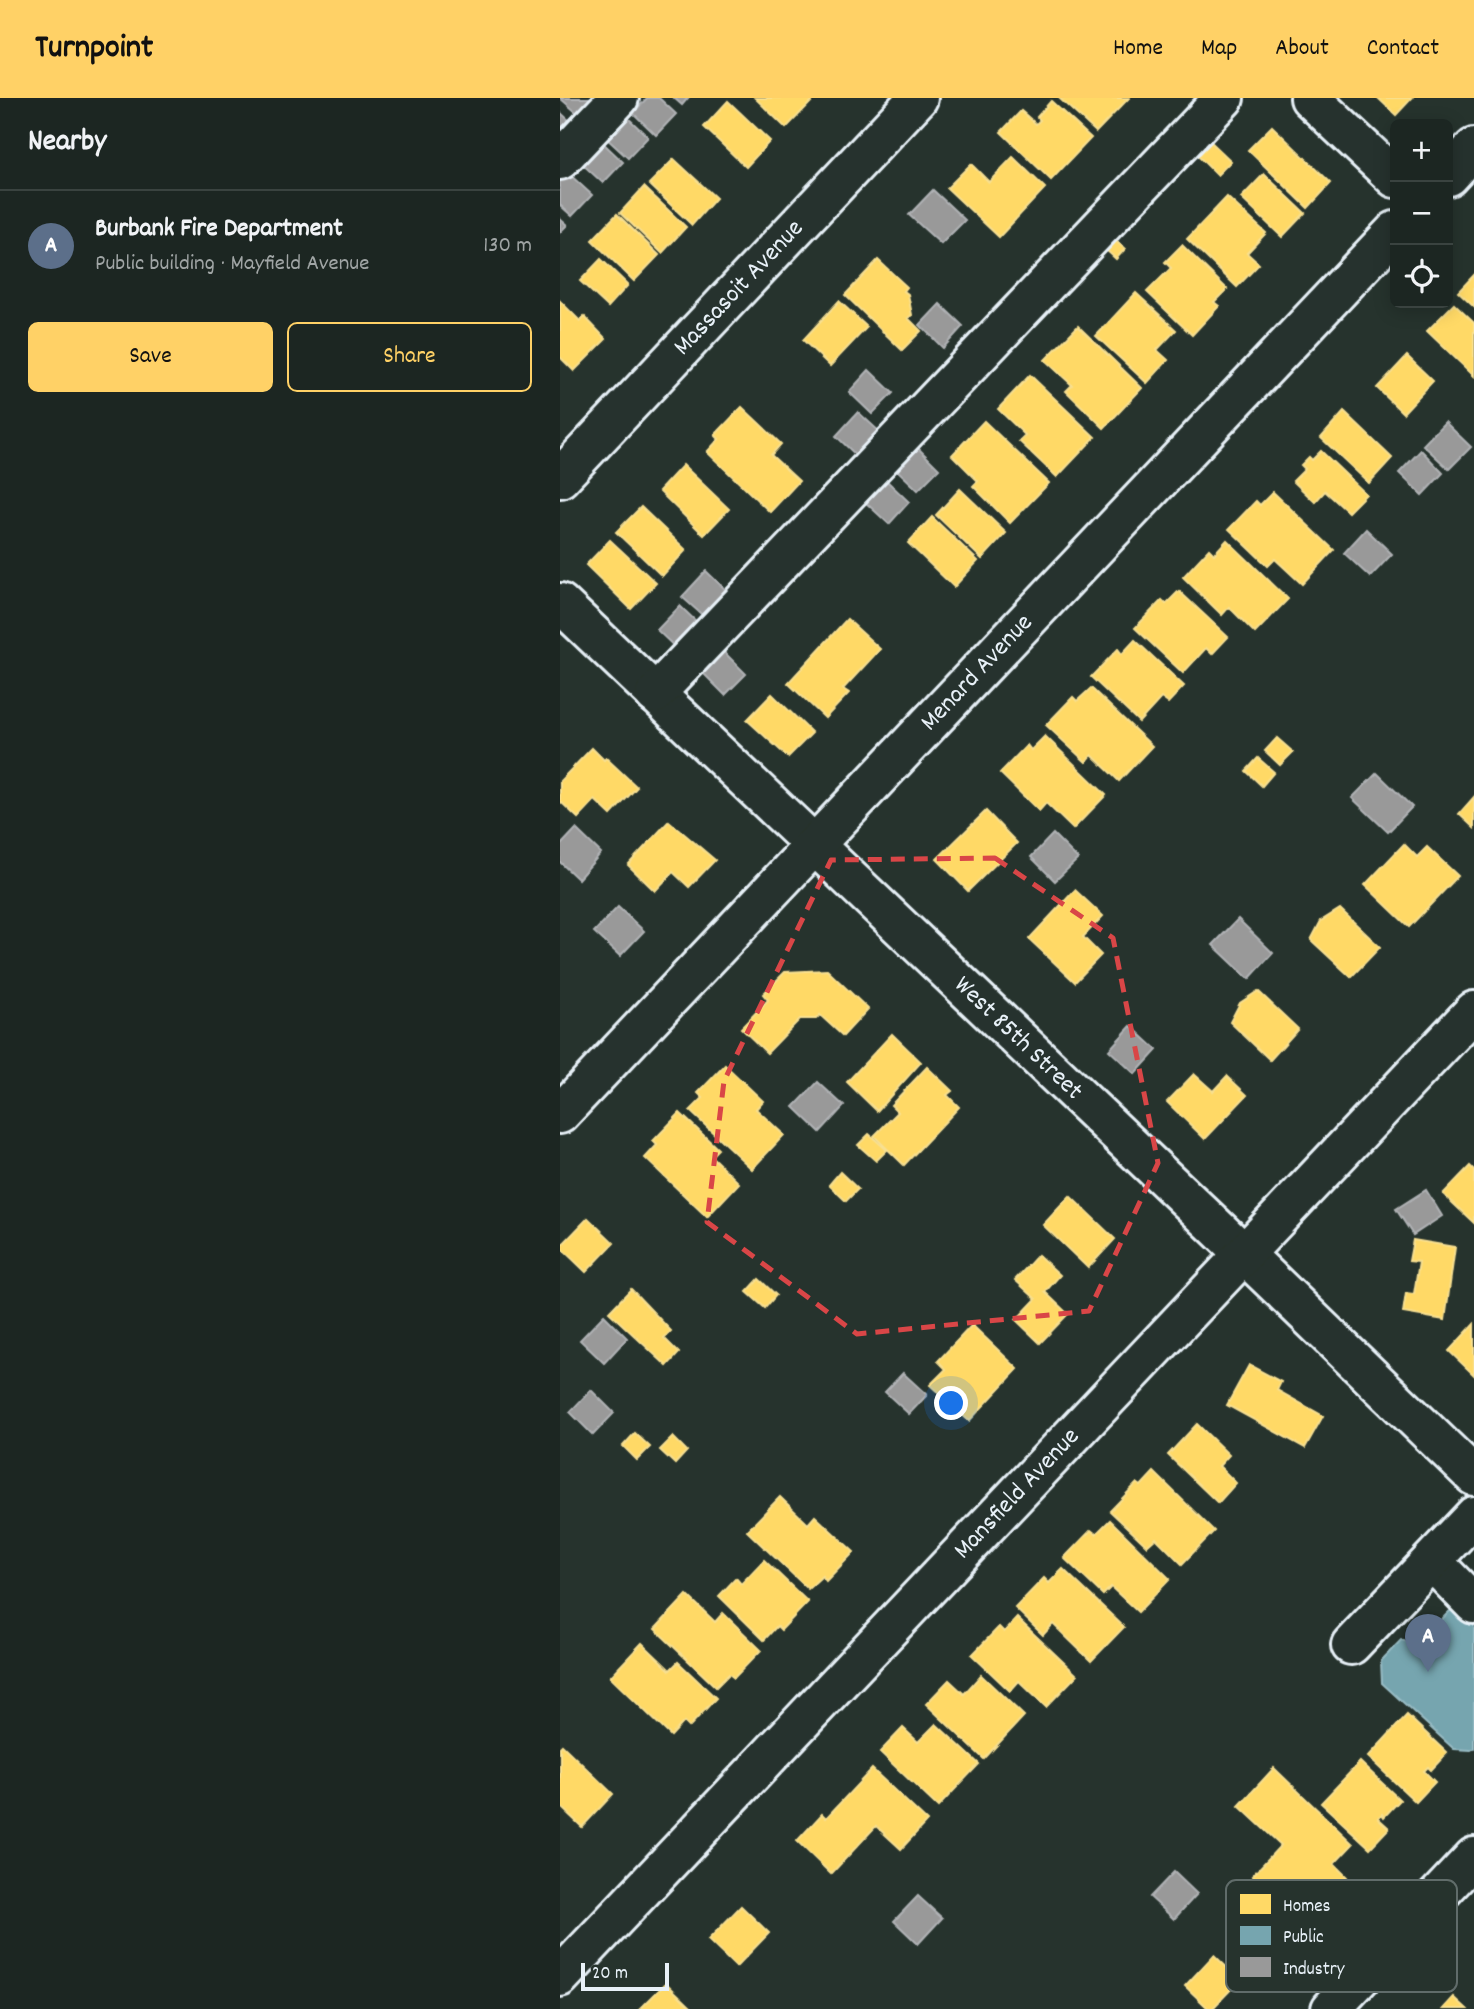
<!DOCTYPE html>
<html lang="en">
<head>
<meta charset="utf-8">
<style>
	:root { --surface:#1c2622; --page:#29322f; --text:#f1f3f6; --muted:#a0a5a5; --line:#3a4340; --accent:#ffd166 }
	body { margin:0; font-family:Dekko,sans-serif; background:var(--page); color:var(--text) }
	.controls { position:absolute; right:21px; top:21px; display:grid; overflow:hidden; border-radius:10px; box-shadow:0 4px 18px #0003 }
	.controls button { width:63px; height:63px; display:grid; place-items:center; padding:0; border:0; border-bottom:2px solid var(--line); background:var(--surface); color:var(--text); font:35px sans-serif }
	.scale { position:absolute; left:21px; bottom:18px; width:88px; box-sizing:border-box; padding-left:7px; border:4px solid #e8f1f8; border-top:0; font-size:19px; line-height:24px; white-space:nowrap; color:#e8f1f8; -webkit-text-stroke:5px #26332d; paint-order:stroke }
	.you { position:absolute; left:392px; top:1306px; width:24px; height:24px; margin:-18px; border:5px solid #fff; border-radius:50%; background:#1a73e8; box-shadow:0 0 0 10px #1a73e833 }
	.badge { display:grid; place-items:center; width:46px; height:46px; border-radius:50%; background:var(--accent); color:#fff; font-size:23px; font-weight:700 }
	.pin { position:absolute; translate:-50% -58px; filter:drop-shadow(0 2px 4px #0008) }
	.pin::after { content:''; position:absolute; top:37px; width:24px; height:21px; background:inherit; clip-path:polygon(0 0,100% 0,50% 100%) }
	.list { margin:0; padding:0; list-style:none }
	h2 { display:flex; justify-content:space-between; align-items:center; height:91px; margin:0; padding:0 28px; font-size:30px }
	h2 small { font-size:23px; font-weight:400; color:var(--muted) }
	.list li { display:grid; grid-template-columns:46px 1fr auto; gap:21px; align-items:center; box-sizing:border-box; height:112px; padding:0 28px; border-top:2px solid var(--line) }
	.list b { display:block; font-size:26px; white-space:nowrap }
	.list p { margin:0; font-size:23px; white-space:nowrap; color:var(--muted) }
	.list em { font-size:23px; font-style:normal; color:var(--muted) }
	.actions { display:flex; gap:14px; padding:21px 28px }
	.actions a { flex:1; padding:16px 0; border:2px solid var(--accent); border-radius:10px; text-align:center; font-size:24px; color:var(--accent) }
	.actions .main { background:var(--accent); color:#111 }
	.icon { flex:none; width:38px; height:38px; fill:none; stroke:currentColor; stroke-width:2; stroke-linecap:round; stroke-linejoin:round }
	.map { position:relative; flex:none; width:914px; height:1911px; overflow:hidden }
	header { display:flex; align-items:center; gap:42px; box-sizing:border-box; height:98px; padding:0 35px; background:var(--accent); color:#111 }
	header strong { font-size:33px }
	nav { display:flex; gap:38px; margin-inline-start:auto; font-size:24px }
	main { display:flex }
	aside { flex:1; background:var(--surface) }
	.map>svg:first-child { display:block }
	.homes { fill:#ffd966; stroke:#f8e092; stroke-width:2 }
	.public { fill:#76a5af; stroke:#98bcc5; stroke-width:2 }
	.industry { fill:#999; stroke:#b1b3b6; stroke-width:2 }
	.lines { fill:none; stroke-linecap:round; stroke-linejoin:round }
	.minor-casing { stroke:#e8f1f8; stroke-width:44 }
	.minor { stroke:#26332d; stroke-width:38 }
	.marked { fill:none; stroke:#d94647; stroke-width:5; stroke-dasharray:14 9; stroke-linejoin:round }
	.labels { text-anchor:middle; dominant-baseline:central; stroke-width:7; stroke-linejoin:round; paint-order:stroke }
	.street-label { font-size:26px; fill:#e8f1f8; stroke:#26332d }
	.key { fill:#26332d; stroke:#606c6a; stroke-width:2 }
	.key-label { font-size:19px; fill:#e8f1f8 }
</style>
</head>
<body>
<header>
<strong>Turnpoint</strong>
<nav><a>Home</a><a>Map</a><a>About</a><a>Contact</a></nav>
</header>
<main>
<aside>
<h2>Nearby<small></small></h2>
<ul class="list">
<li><span class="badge" style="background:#5c6f8a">A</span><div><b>Burbank Fire Department</b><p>Public building · Mayfield Avenue</p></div><em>130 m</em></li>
</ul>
<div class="actions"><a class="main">Save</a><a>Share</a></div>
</aside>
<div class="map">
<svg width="914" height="1911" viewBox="0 0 914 1911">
	<rect width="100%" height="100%" fill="#26332d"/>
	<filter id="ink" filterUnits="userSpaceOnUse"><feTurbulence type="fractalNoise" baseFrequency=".0143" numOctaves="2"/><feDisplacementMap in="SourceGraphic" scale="14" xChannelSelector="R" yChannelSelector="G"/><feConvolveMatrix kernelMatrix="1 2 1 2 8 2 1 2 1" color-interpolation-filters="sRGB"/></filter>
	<g filter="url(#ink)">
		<g class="homes">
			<polygon points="195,0 253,0 254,1 226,30"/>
			<polygon points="499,0 569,0 536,34"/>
			<polygon points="818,0 852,0 836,17"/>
			<polygon points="168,3 210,43 186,69 144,29"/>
			<polygon points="491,3 531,40 491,82 441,34 461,13 476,26 480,22 477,19"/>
			<polygon points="712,28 771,85 748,110 688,52"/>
			<polygon points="649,42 671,63 657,77 636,56"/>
			<polygon points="453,59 485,90 439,139 387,90 411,66 429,84"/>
			<polygon points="114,61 156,100 132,127 89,86"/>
			<polygon points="704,76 745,115 722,139 681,100"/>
			<polygon points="84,89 126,129 102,155 60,115"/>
			<polygon points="667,99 706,135 687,155 699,166 677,189 627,141"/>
			<polygon points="57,116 99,157 74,183 32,142"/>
			<polygon points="554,141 565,151 556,161 545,151"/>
			<polygon points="622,147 667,191 654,204 659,208 632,237 587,194 611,170 605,164"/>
			<polygon points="41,161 68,187 48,209 20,183"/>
			<polygon points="318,162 347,189 344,193 348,196 352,217 348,220 361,233 342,252 285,197"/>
			<polygon points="914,177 914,209 898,194"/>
			<polygon points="576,195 616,232 597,252 608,262 587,285 536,238"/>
			<polygon points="0,203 20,223 24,218 46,241 14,273 0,259"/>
			<polygon points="279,203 307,229 270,268 243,242"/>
			<polygon points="894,206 914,225 914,278 867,233"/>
			<polygon points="518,228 582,290 544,330 506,293 512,287 485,262"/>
			<polygon points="847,258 873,283 843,315 817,290"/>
			<polygon points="470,277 535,339 497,379 459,343 465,337 438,311"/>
			<polygon points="182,309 221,346 211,357 239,383 210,414 147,354 159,341 155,337"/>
			<polygon points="784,314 832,360 809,385 761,340"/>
			<polygon points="424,323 489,385 450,425 413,388 418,383 392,357"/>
			<polygon points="761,353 806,396 788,414 765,393 755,404 733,383 745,371 741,367 749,359 752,362"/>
			<polygon points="123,367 169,411 144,437 99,393"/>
			<polygon points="400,391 446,435 422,461 376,417"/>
			<polygon points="713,394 774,452 742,486 715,461 708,468 669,431 696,403 700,407"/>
			<polygon points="81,409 126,452 102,478 56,434"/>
			<polygon points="372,419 418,463 394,489 348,445"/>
			<polygon points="50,442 96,485 71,511 26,467"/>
			<polygon points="667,442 728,501 695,535 669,509 662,517 623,479 649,451 654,456"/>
			<polygon points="619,493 668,539 652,556 646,550 623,575 575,530 602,502 606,506"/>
			<polygon points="287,521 320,551 283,591 289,595 265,620 228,585"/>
			<polygon points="575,542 624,588 608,605 601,600 579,624 531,579 558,551 562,556"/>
			<polygon points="531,590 592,648 559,683 532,657 526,664 486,627 513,599 517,603"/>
			<polygon points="212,596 252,635 228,659 187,622"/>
			<polygon points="485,638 546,697 513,731 486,705 479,713 440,675 467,647 471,652"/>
			<polygon points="717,640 733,654 720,667 705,653"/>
			<polygon points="32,650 44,662 46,660 77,689 51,717 35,702 18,720 0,703 0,683"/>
			<polygon points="698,660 714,674 702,688 686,673"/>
			<polygon points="914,699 914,730 899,716"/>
			<polygon points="426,713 457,745 408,793 377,761"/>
			<polygon points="109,723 155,762 129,789 113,774 95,793 68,767"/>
			<polygon points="844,746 857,759 867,749 898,778 849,829 805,787"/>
			<polygon points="515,792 543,818 523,839 541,857 515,884 469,841"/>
			<polygon points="780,811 820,849 791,879 751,842 761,823"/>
			<polygon points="267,872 308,911 283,938 260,917 256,921 240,921 207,955 181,930 208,902 203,896 225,874"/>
			<polygon points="698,893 738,931 710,962 670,924 680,905"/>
			<polygon points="332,936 361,964 317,1013 287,984"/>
			<polygon points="165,967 203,1003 196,1011 224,1037 192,1071 130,1013 143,1000 138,995"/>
			<polygon points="367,969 392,993 387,997 399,1009 344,1067 314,1038 338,1014 331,1007"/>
			<polygon points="634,976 653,993 667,978 687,997 645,1041 607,1004"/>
			<polygon points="120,1015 158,1051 151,1058 179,1085 147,1119 85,1060 97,1047 93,1043"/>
			<polygon points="309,1036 327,1052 316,1063 298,1047"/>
			<polygon points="910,1068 914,1072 914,1125 883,1096"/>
			<polygon points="280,1074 298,1091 286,1103 269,1087"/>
			<polygon points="510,1098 555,1141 528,1170 483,1127"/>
			<polygon points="28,1120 54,1145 26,1174 0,1149"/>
			<polygon points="853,1142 895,1149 885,1222 843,1215 846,1195 854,1196 859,1164 849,1163"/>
			<polygon points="478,1157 500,1177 485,1194 508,1216 480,1245 456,1222 476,1201 455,1182"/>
			<polygon points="199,1181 216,1197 205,1210 187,1194"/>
			<polygon points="71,1191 111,1233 104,1240 119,1255 107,1268 49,1214"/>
			<polygon points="914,1226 914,1277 889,1253"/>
			<polygon points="412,1227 458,1271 409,1323 370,1287 386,1271 378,1263"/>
			<polygon points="689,1267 721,1284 717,1292 763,1318 745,1350 667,1307"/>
			<polygon points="637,1326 669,1357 659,1368 676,1385 658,1405 608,1357"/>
			<polygon points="75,1335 90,1349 77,1362 63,1348"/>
			<polygon points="113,1339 127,1353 115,1366 100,1352"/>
			<polygon points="594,1374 654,1433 622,1466 596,1440 587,1448 550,1413 577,1385 581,1388"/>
			<polygon points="220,1399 248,1426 255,1418 294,1454 266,1483 262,1478 248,1491 187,1433"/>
			<polygon points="550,1422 610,1481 578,1514 551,1489 543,1497 504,1460 531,1432 536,1436"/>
			<polygon points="204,1462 248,1504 221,1532 217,1528 204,1542 159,1498 176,1480 181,1486"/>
			<polygon points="503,1471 564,1529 531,1563 493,1526 483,1537 455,1510 484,1480 489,1485"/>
			<polygon points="127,1497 155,1524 163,1515 201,1552 174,1580 169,1576 156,1589 95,1531"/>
			<polygon points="457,1520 517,1577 486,1609 459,1583 450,1593 412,1557 439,1529 444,1534"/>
			<polygon points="82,1545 110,1572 118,1564 156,1600 129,1629 124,1624 111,1638 50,1579"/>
			<polygon points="421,1577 464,1618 424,1661 366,1606 389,1582 404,1596"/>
			<polygon points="847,1617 887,1655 871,1672 868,1669 864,1673 875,1684 856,1704 808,1659"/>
			<polygon points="376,1626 419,1666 378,1709 320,1654 343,1630 358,1644"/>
			<polygon points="2,1647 53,1696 22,1729 0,1708 0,1649"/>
			<polygon points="800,1664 840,1702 824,1719 822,1716 818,1720 829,1730 810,1750 761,1705"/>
			<polygon points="714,1670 793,1746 774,1766 787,1779 743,1826 692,1778 721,1747 679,1708"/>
			<polygon points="312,1671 367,1723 341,1751 316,1728 271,1776 237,1743 262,1716 266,1720"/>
			<polygon points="181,1808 209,1835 176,1869 148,1842"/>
			<polygon points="654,1857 680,1882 652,1911 649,1911 625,1888"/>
			<polygon points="106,1885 133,1911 80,1911"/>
			<polygon points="894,1899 907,1911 883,1911"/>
		</g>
		<polygon class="public" points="914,1489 914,1650 911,1652 894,1651 822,1585 821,1563 841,1542 857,1546"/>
		<g class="industry">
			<polygon points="0,0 32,0 17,15"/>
			<polygon points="87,0 99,0 116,16 96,37 73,15"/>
			<polygon points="114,0 128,0 122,7"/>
			<polygon points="0,14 12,25 0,38"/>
			<polygon points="65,17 88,39 68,60 45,39"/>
			<polygon points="40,42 63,64 43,85 20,64"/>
			<polygon points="8,75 32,97 12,118 0,107 0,84"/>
			<polygon points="373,92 405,122 381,146 349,117"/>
			<polygon points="0,121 7,127 0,134"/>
			<polygon points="380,206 403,228 383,250 360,227"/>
			<polygon points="309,272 333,295 312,316 289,294"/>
			<polygon points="298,314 322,336 299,360 276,338"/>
			<polygon points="885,324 911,349 889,371 863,347"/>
			<polygon points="356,348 379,371 358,392 335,370"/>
			<polygon points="861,352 883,375 862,397 839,375"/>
			<polygon points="326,382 349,404 329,426 305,404"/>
			<polygon points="806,431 832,456 810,479 784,455"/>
			<polygon points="146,473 171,497 148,522 122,499"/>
			<polygon points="120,508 140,527 118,552 97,532"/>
			<polygon points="163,553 186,576 165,597 142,574"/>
			<polygon points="817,675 852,709 828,734 792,700"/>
			<polygon points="16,731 41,755 18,781 0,764 0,748"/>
			<polygon points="493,736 518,761 495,783 471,759"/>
			<polygon points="58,809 84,833 60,858 34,834"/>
			<polygon points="678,821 713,855 689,881 653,847"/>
			<polygon points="571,928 597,952 575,976 549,952"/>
			<polygon points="258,984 284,1008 260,1034 234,1009"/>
			<polygon points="866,1092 882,1118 853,1137 836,1111"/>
			<polygon points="44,1217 67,1240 44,1265 20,1242"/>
			<polygon points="343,1275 367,1297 349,1316 325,1294"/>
			<polygon points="31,1292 54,1315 33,1337 10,1314"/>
			<polygon points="614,1774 637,1796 614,1821 590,1799"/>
			<polygon points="358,1798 382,1820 358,1846 334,1823"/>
		</g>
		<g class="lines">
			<g class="minor-casing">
				<g id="minor">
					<polyline points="750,0 835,80"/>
					<polyline points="0,62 59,0"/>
					<polyline points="888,78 914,50"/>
					<path id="s1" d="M0 380 358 0"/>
					<path id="s2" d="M0 505 653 1126 914 1378"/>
					<polyline points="95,596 664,0"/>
					<path id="s3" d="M0 1016 835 133"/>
					<polyline points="872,1463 914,1506"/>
					<polyline points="791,1547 914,1418"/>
					<path id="s4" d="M0 1879 914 913"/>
					<polyline points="771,1911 914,1759"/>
				</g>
			</g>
			<use href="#minor" class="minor"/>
		</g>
	</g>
	<path class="marked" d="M435 760 553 840 598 1065 529 1213 297 1236 147 1124 164 983 271 762Z"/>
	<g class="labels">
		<g class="street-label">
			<text stroke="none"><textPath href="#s1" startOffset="261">Massasoit Avenue</textPath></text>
			<text stroke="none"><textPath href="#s3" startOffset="607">Menard Avenue</textPath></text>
			<text stroke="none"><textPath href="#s2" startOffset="632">West 85th Street</textPath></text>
			<text stroke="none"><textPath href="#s4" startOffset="665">Mansfield Avenue</textPath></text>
		</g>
	</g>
	<rect x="666" y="1782" width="231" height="112" rx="10" class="key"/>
	<rect x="680" y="1796" width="31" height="20" fill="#ffd966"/>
	<rect x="680" y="1828" width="31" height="19" fill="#76a5af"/>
	<rect x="680" y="1859" width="31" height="20" fill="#999"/>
	<g class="key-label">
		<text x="723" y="1813">Homes</text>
		<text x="723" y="1844">Public</text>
		<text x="723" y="1876">Industry</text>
	</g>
</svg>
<div class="controls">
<button>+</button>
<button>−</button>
<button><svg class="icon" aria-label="locate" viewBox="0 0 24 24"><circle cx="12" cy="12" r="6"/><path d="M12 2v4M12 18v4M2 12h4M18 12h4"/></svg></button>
</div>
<div class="scale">20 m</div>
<div class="you"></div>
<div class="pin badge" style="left:868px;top:1574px;background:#5c6f8a">A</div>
</div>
</main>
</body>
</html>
